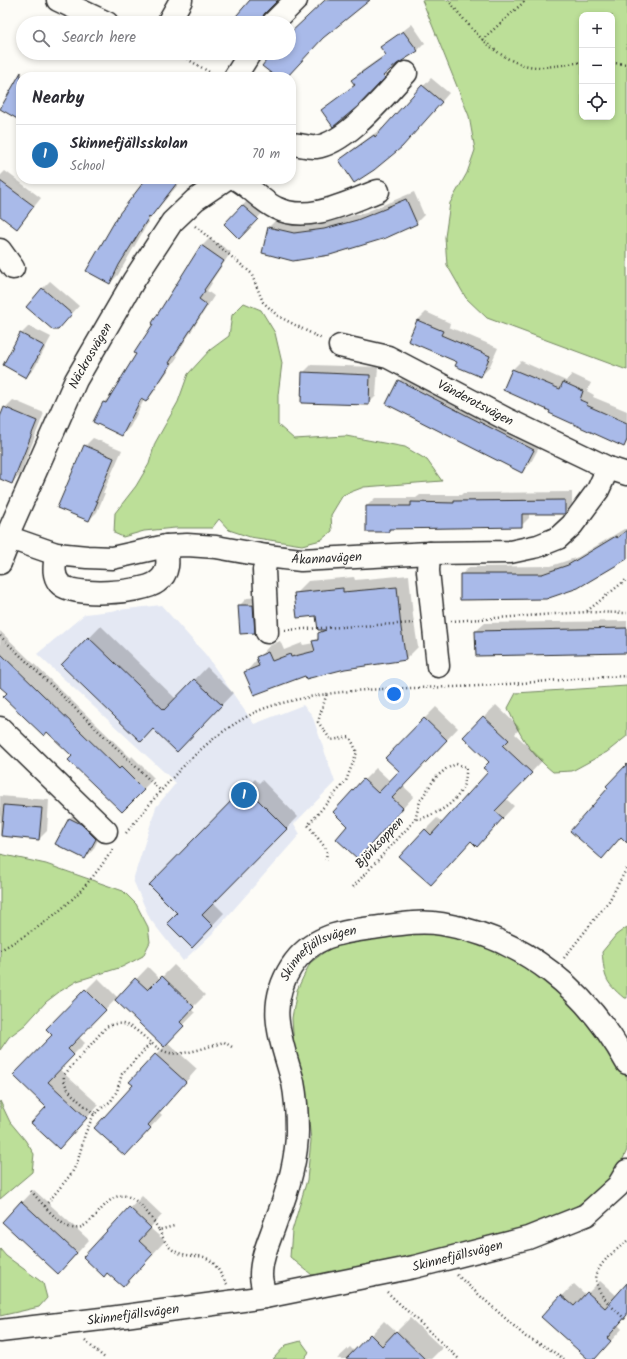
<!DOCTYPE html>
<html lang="en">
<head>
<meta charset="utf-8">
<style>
	:root { --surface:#fff; --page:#f2f2f3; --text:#2b2b33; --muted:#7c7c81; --line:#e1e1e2; --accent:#1f6fb2 }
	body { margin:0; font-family:Kalam,sans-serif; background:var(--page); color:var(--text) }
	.controls { position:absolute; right:12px; top:12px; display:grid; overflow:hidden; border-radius:8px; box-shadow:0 2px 6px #0003 }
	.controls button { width:36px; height:36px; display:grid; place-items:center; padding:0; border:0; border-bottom:1px solid var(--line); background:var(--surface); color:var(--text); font:20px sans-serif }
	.you { position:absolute; left:394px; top:694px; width:14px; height:14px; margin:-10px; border:3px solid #fff; border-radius:50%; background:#1a73e8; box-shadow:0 0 0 6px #1a73e833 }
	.badge { display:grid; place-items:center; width:26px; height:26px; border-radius:50%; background:var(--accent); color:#fff; font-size:13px; font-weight:700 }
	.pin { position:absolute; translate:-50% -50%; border:2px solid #fff; box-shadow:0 1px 4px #0006 }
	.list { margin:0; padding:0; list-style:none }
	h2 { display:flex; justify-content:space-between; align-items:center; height:52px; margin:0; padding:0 16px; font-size:17px }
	h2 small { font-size:13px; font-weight:400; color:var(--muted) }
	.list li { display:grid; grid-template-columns:26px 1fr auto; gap:12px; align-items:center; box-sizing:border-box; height:60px; padding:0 16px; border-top:1px solid var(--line) }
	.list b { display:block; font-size:15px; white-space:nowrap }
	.list p { margin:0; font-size:13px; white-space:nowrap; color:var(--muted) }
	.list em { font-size:13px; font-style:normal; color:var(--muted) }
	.icon { flex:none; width:22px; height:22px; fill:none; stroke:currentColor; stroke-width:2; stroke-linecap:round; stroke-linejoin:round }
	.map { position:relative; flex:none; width:627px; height:1359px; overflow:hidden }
	.search { position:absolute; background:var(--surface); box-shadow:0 2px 6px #0003; left:16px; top:16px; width:280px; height:44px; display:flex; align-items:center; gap:10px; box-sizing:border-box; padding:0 14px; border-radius:22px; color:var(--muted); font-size:15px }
	.panel { position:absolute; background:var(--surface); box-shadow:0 2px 6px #0003; left:16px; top:72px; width:280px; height:112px; border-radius:16px }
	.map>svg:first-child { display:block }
	.built { fill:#e4e8f3 }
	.green { fill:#bcdf98; stroke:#748562; fill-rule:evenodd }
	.shadow { fill:#0003; fill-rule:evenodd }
	.building { fill:#a9bae9; stroke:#2b2b2b }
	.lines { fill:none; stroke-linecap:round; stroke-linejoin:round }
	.minor-casing { stroke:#2b2b2b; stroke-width:25 }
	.path { stroke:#2b2b2b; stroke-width:2.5; stroke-dasharray:1 3; stroke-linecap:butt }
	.minor { stroke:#fdfcf7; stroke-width:22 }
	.labels { text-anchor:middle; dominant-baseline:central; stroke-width:4; stroke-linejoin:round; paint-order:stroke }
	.street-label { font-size:13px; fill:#2b2b2b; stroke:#fdfcf7 }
</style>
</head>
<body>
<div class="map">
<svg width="627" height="1359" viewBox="0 0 627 1359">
	<rect width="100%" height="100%" fill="#fdfcf7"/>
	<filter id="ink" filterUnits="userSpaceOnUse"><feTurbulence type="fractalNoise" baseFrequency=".025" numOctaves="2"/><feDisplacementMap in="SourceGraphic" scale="8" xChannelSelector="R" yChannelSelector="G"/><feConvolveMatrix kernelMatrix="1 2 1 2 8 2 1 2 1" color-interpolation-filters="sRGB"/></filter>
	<g filter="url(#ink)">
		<polygon class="built" points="161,605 206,655 254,724 303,705 312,715 335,782 294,824 300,834 212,934 183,961 150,919 133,880 156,807 176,783 37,654 85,614"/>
		<g class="green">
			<path d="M422 0H627V370L487 318 466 298 447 265 445 237 450 203 467 173 475 150 469 116ZM582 15H612V117H582Z"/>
			<polygon points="244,303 261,310 275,333 282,363 278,395 278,425 294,439 346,436 405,447 427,460 442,481 364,487 343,495 331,515 332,531 321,540 302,545 250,537 229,530 219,519 212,528 175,528 144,531 123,537 114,533 115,513 136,486 149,464 155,443 178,402 188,374 210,350 229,336 232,315"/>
			<path d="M627 686V736L607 752 572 771 553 772C530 753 519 735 508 708L516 693Z"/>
			<polygon points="0,854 46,864 123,891 136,904 148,927 150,942 143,956 122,967 77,981 59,992 46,1002 25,1025 9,1037 0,1050"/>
			<path d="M627 927V998H624C604 981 605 978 602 952L616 935Z"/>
			<polygon points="442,933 519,957 559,988 621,1063 627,1077 627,1150 617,1172 602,1188 571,1210 540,1224 448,1250 343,1273 312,1275 290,1257 292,1231 307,1180 311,1140 306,1095 294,1049 292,1018 297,990 310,963 331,947 402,934"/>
			<polygon points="0,1101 10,1122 25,1140 34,1154 32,1172 0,1199"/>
			<polygon points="0,1249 6,1256 43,1283 47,1298 39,1307 0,1316"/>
			<polygon points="301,1341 309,1352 304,1359 273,1359 286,1345"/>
		</g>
		<g class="shadow">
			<polygon points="251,0 277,0 272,5 268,11 269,17 264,23 232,23"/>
			<polygon points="326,0 370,0 323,36 287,77 278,77 273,53 289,53 289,35"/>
			<polygon points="412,24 425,43 418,50 391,68 365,98 322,110 355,84 352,80 360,72 386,54 381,48"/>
			<polygon points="431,78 449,93 411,137 341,160 349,152 382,128 383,129"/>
			<polygon points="5,171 41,198 17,228 0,215 0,176"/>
			<polygon points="148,179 183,179 153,214 118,275 110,283"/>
			<polygon points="414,192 424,215 416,223 330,254 269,227 277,219 302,226 333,221 366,212"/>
			<polygon points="251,197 265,210 247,230 225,224"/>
			<polygon points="210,238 231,252 211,282 212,283 207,291 214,296 176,355 178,356 153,393 145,401 144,400 130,427 122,435 94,421 104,402 112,394 155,324 153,323 202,246"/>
			<polygon points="50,281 79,306 58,329 42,289"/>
			<polygon points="426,312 450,323 449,327 498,348 489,368 481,376 458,362 409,340 418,320"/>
			<polygon points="29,326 51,337 34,369 26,377 21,334"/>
			<polygon points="521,361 566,381 572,374 591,383 587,391 594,395 593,397 627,411 627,442 624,446 552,410 504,390 513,369"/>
			<polygon points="311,365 378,367 376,396 368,404 303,373"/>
			<polygon points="407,373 542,442 530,464 522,472 399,381"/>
			<polygon points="13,400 44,413 20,475 12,483 0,478 0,420 5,408"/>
			<polygon points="93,438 122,450 103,493 105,493 97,512 89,520 85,446"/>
			<polygon points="572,492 572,504 564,513 529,513 529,518 521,526 392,528 389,531 367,531 367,506 375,498 416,498 420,495 461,495 463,493"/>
			<polygon points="624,529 627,529 627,558 609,570 578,587 461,575 469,567 551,566 578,557"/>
			<polygon points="409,575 413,616 418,647 406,659 306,674 246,672 269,646 280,641 284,650 302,643 303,645 314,643 319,636 323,629 317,615 296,593 308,581 354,577 355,580"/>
			<path d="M261 597 262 624 254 632 239 606 247 598ZM258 603V605L246 606V604Z"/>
			<polygon points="627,621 627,652 476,631 485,623"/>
			<polygon points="101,626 176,699 207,667 233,693 189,739 154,728 63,665"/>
			<polygon points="0,631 131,758 132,756 154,778 122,811 73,756 0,685"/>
			<polygon points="496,705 520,728 515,734 543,760 506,799 514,806 489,833 471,840 442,872 425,830 437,818 443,823 489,772 490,762 484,717"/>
			<polygon points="436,707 458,728 403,786 414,796 358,858 349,826 364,780 376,768 390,781 400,771 424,719"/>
			<polygon points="255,779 259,783 262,780 298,817 214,903 224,913 192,947 179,913 150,885"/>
			<polygon points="0,796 49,800 47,831 39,839 0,835"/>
			<polygon points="78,810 103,830 93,850 85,858 56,843 70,818"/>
			<polygon points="174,965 205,995 191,1009 195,1013 167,1042 197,1069 159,1112 162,1115 125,1155 156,1055 165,1046 115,1000 79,1037 85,1043 59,1069 99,1105 59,1148 47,1107 15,1075 54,1035 47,1029 98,978 118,998 148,967 160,979"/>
			<polygon points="34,1190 89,1240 70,1261 3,1222"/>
			<polygon points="142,1196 162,1215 150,1228 165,1241 134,1274 107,1271 84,1257"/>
			<polygon points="600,1281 617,1296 627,1284 627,1315 618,1325 622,1329 594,1359 589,1359 542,1317 574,1284 586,1295"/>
			<polygon points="410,1318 442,1348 431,1359 337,1359 350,1347 355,1352 384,1321 396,1332"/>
		</g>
		<g class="building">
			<polygon points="250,0 278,0 264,14 261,23 230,23"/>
			<polygon points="325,0 370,0 323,38 287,77 276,77 262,66 272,53 289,53 289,34"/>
			<polygon points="403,31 418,51 397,64 383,76 385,78 357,107 333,127 321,110 355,85 351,80 386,55 380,47"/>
			<polygon points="21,72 21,121 0,109"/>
			<polygon points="422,85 442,102 402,147 374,170 354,183 339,160 374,135 375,137"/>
			<polygon points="146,179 180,179 150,218 149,217 119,265 110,284 86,271 119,214"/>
			<polygon points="0,181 34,206 17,229 0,216"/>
			<polygon points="406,199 417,224 386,238 330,255 293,261 262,253 268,227 294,233 324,229 357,220 387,208 387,207"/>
			<polygon points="242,205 258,219 239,239 224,224"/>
			<polygon points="201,245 224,261 204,290 205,291 199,299 207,305 169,363 171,364 146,402 141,399 122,436 93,422 103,402 106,403 136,354 134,353 153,324 152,323"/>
			<polygon points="42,288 72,314 58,330 53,330 26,307"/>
			<polygon points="417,320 443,331 441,335 490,356 481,377 455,366 457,362 408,341"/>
			<polygon points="20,333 44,346 26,378 3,365"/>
			<polygon points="512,369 560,389 563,382 583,391 580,400 587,403 586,405 627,423 627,440 624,447 549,413 550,411 503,390"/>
			<polygon points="302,372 370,375 369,405 301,403"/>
			<polygon points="398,380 534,450 522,473 386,404"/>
			<polygon points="4,407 37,421 12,484 0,479 0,417"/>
			<polygon points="84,445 114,458 96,501 98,501 89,521 57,508"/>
			<polygon points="565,500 565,514 522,514 522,527 389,529 389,532 366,532 366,506 411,506 411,502 454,503 454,501"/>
			<polygon points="627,530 627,559 578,588 546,599 460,600 460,574 542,574 568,565 616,536 617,538"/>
			<polygon points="397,587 401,628 406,660 345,669 306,679 305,676 254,695 244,672 259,666 256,657 268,652 272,661 290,654 291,657 315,651 312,641 318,640 318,633 326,630 318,630 316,616 297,618 294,593 343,588 343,592"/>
			<polygon points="238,605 253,605 255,633 240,634"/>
			<polygon points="627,628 627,653 476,656 475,631"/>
			<polygon points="88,637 164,710 194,679 222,705 177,752 153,729 141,742 61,665"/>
			<polygon points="0,653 119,769 121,767 144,790 122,812 68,760 72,756 47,732 44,736 3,697 7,693 0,687"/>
			<polygon points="483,716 509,740 503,746 532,773 495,811 503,818 477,847 471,841 431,885 399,857 425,829 431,835 488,772 483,768 489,762 463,737"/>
			<polygon points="424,718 447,740 392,798 403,808 358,859 336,839 347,826 333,812 363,779 378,793 399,771 385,758"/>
			<polygon points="627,764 627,843 621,837 602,859 570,831 608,788 606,786"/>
			<polygon points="242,790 246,794 249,791 287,829 202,915 213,926 192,948 167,923 177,913 149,885"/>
			<polygon points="4,805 42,808 39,840 1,836"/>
			<polygon points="69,818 81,824 96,839 85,859 55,844"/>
			<polygon points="162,976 194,1007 180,1022 184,1026 164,1047 115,1000 135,978 148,990"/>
			<polygon points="85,989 106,1010 68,1049 74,1055 48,1082 87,1118 59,1149 31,1123 46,1107 13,1075 52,1035 46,1029"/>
			<polygon points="155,1054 186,1082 148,1125 151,1128 125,1156 94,1128 133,1085 129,1082"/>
			<polygon points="21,1201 77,1253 58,1274 2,1222"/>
			<polygon points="129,1207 151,1228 139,1241 153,1254 123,1287 107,1273 104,1277 83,1257"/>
			<polygon points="627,1283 627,1315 607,1338 611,1341 595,1359 588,1359 541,1317 561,1295 574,1306 587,1292 605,1308"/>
			<polygon points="396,1331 425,1359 346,1359 370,1334 382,1346"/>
		</g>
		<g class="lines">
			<g class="minor-casing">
				<g id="minor">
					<polyline points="58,0 107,23"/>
					<polyline points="168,23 181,0"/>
					<polyline points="273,23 296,0"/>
					<polyline points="235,77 250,53"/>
					<path d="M291 144C299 144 308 148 316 147 347 143 384 96 406 73"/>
					<path d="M236 179C251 187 261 201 276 208 308 224 348 202 378 191"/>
					<polyline points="0,250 13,268"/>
					<path id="s1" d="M340 346 388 357 508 420 608 468 627 474"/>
					<path id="s2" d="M10 538 56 554 87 557 112 558 166 546 187 545 216 547 267 556 301 560 429 553 510 552 538 546 558 538 572 525 598 490 608 468"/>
					<polyline points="429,553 428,571 438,666"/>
					<path d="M56 554C55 564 52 574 59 583 71 598 143 593 157 582 170 573 168 560 166 546"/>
					<polyline points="267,556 264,570 267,632"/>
					<path id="s3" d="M0 563 10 538V529L76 380 134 280 172 222 195 200 226 179"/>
					<polyline points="0,728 106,831"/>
					<path id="s4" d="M265 1297C264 1290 261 1282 261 1275 261 1257 270 1239 276 1221 287 1193 297 1162 297 1131 297 1115 296 1097 293 1082 282 1041 265 1008 291 967 310 937 339 932 372 928 395 925 419 920 442 924 525 938 588 992 627 1063"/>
					<path id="s5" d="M0 1331 110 1318 265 1297 414 1267 528 1238 586 1215 618 1186 627 1171"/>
				</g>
			</g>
			<g class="path">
				<path d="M448 0C470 27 500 67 539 67 553 67 568 64 582 62"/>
				<polyline points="482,40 526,0"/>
				<polyline points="177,53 216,76"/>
				<polyline points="612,63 627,64"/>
				<polyline points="195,226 251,273 263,302 278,316 322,339"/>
				<polyline points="587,611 627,579"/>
				<polyline points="451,621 586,612 627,613"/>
				<polyline points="285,630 414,623"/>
				<polyline points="0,636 160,790"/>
				<path d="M126 833C163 788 197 743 250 715 266 706 286 702 304 698 362 686 420 689 479 686 528 683 578 678 627 676"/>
				<polyline points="326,860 327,850 308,825 346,781 357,752 350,737 331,740 318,722 327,693"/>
				<path d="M353 887 415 820 420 801 435 778 446 769 456 764 466 767C468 798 441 814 415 820"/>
				<path d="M0 950C50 923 81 897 113 849"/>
				<polyline points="564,958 609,901 627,868"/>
				<path d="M94 1114C83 1103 62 1091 64 1075L106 1027C135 1013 145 1048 170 1053 184 1056 210 1046 224 1042L232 1047"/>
				<path d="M31 1191C40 1201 57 1222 69 1227 101 1240 110 1148 159 1230L174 1226"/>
				<polyline points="45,1206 72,1173 78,1160 85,1134 94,1114 111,1101 117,1091 122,1074 150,1044"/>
				<path d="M159 1230C168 1249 172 1253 193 1256 198 1256 204 1256 208 1259 217 1264 221 1276 227 1284"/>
				<path d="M627 1241C619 1248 606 1257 600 1267 586 1288 614 1308 627 1321"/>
				<polyline points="457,1275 526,1337 546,1347 564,1359"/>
				<polyline points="387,1292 459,1359"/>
				<polyline points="85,1341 106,1359"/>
			</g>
			<use href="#minor" class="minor"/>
		</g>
	</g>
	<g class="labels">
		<g class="street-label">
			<text stroke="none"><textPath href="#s3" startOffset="227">Näckrosvägen</textPath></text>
			<text stroke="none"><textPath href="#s1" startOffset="148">Vänderotsvägen</textPath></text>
			<text stroke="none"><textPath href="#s2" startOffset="322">Åkannavägen</textPath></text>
			<text transform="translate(380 843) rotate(-47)">Björksoppen</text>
			<text stroke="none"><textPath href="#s4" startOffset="372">Skinnefjällsvägen</textPath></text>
			<text stroke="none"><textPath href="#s5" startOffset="464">Skinnefjällsvägen</textPath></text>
			<text stroke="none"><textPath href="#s5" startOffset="134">Skinnefjällsvägen</textPath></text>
		</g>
	</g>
</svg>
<div class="controls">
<button>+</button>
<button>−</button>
<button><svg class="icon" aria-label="locate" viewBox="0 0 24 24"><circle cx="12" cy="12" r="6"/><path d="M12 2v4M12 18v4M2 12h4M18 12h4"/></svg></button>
</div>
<div class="you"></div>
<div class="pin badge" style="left:244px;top:795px">1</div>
<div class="search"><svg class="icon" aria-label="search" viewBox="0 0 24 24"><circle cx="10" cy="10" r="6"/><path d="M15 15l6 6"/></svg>Search here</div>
<section class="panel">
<h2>Nearby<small></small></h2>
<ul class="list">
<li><span class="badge">1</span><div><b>Skinnefjällsskolan</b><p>School</p></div><em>70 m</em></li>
</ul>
</section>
</div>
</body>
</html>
